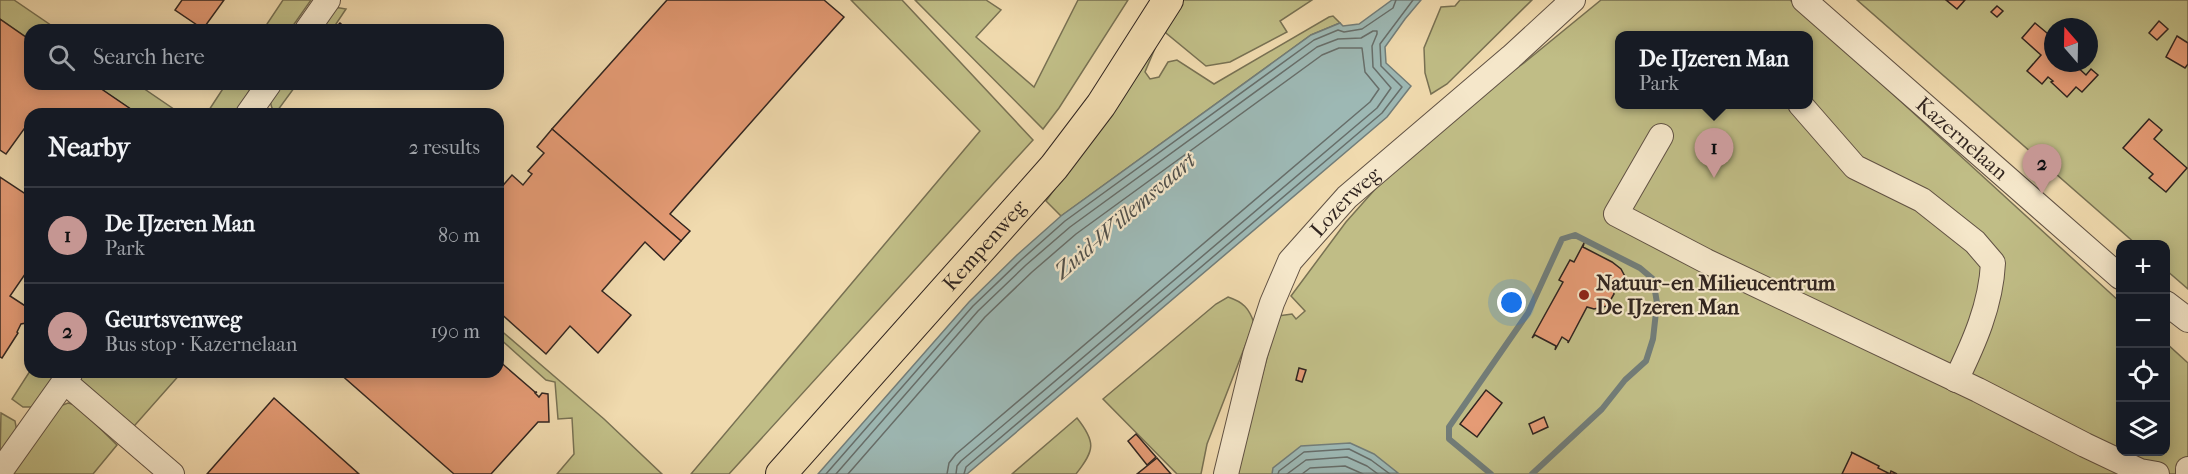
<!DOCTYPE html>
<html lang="en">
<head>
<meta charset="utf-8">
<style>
	:root { --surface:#171b24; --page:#242831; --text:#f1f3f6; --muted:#9ea1a6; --line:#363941; --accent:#c59692 }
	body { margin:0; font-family:"IM FELL French Canon",serif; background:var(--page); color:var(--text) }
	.controls { position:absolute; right:18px; bottom:18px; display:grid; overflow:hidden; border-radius:12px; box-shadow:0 3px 15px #0003 }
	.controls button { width:54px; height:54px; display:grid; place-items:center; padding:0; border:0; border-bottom:2px solid var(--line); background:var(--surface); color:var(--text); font:30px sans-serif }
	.compass { position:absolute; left:2044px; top:18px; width:54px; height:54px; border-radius:50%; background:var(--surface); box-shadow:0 3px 15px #0003; rotate:340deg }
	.you { position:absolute; left:1512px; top:303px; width:21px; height:21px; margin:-15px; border:4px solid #fff; border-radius:50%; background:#1a73e8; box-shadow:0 0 0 9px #1a73e833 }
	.badge { display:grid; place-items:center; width:39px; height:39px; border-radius:50%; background:var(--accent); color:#111; font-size:20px; font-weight:700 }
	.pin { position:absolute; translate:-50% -50px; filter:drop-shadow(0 2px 3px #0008) }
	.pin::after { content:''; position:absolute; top:32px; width:21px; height:18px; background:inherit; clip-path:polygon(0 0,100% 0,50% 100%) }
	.popup { position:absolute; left:1615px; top:31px; width:198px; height:78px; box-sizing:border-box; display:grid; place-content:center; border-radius:12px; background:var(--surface); filter:drop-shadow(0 2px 4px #0005); font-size:20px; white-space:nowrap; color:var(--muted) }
	.popup b { font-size:22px; color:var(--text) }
	.popup::after { content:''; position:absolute; left:50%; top:100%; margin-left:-12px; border:12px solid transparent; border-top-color:var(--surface) }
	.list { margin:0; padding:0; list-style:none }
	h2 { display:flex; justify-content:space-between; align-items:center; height:78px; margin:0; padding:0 24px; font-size:26px }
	h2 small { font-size:20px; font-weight:400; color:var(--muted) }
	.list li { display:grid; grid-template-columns:39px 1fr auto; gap:18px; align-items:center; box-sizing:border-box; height:96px; padding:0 24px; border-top:2px solid var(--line) }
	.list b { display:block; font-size:22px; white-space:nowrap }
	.list p { margin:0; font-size:20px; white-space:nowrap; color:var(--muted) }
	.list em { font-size:20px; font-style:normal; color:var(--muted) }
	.icon { flex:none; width:33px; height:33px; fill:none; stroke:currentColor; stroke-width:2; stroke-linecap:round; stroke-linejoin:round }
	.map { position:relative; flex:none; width:2188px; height:474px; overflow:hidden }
	.search { position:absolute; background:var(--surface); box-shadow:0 3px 15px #0003; left:24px; top:24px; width:480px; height:66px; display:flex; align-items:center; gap:15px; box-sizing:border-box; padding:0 21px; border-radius:18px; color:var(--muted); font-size:22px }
	.panel { position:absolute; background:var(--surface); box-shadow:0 3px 15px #0003; left:24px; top:108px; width:480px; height:270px; border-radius:18px }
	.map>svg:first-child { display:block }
	.green { fill:#c0bd86; stroke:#787153; stroke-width:1.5; fill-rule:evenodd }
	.water { fill:#9db8b4; stroke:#727d79; stroke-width:1.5 }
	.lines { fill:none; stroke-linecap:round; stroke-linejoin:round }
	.shore { stroke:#676e6a; stroke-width:1.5 }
	.stream { stroke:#727d79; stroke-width:6 }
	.building { fill:#e59b75; stroke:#312520; stroke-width:1.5 }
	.minor-casing { stroke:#615244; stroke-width:26 }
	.major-casing { stroke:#312520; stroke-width:32 }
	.minor { stroke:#f5e7ca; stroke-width:24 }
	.major { stroke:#f0daae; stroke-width:30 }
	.poi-dot { fill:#8f2418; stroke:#f5e7ca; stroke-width:2 }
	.labels { text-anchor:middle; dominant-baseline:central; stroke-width:4.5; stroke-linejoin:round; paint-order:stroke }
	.street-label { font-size:21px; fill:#312520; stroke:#f5e7ca }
	.poi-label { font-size:21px; font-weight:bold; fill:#312520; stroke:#f5e7ca; text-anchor:start }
	.water-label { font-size:22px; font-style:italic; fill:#51514c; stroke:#f5e7ca }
</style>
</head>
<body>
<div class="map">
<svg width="2188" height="474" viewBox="0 0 2188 474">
	<rect width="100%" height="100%" fill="#f0daae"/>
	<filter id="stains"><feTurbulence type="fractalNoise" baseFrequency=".00333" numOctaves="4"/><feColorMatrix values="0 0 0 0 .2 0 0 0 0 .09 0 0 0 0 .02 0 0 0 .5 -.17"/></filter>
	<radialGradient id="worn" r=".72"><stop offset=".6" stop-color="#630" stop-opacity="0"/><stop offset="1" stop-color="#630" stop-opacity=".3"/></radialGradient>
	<g class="green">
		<polygon points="0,0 14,0 58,30 30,30 30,40 0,19"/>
		<polygon points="283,0 311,0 290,30 263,30"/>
		<polygon points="851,0 902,0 1033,140 729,474 691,474 980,131"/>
		<polygon points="915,0 986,0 1001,10 976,37 1034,87 1078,0 1128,0 1059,108 1043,129"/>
		<polygon points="1180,0 1312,0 1280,21 1287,32 1230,62 1206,66 1166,33 1163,22"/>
		<polygon points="1460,0 1532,0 1447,84 1431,94 1425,73 1424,48 1441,7 1455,6"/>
		<path d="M1601 0H1790L2120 302V452H2166V343L2188 363V474H1236L1278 316 1292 314 1296 319 1305 311 1291 296 1346 222 1386 177 1472 100 1524 63ZM1620 36H1808V104H1620Z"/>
		<path d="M1857 0H2188V289L2166 270V244H2136ZM2053 27H2089V63H2053Z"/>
		<polygon points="334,7 346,9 332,30 318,30"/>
		<polygon points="1333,16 1340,23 1311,35 1061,216 1046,201 1156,46 1145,72 1150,79 1159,77 1168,62 1177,60 1214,84 1329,17"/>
		<polygon points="94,84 137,84 181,114 138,114"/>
		<path d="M226 84H253C242 104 235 123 209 110Z"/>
		<path d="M281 84H297L275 114C266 99 272 96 281 84Z"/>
		<path d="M1228 297C1243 302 1249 308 1254 323L1207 444 1201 474H1177L1103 399 1216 304Z"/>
		<polygon points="498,328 604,419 662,474 557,474 574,454 572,418 558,419 555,382 546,380 498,337"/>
		<polygon points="30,371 58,372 33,407 23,407 12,399"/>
		<polygon points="84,372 182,372 128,433 84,392 80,378"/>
		<polygon points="68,403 76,405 117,445 93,474 13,474 60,406"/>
		<polygon points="1,413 15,421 17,432 0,457"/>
		<path d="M1077 418C1096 442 1095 450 1076 474H1012Z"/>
	</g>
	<g class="water">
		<polygon points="1392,0 1421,0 1405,19 1385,47 1386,63 1411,86 1387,117 967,474 818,474 969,302 1017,255 1061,216 1311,35 1340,23 1343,26 1359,24"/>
		<polygon points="1350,443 1374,454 1398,473 1272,474 1273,468 1301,446"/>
	</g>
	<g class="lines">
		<g class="shore">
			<polyline points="826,474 973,306 1021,260 1065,221 1314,40 1338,30 1344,32 1362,29 1393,8 1396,0"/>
			<polyline points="836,474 978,311 1026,265 1070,227 1317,47 1338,39 1361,38 1373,31 1377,31 1377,34 1372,46 1373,67 1391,88 1377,108 961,461 957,466 956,474"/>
			<polyline points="848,474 985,317 1032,272 1076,234 1322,55 1339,48 1362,48 1365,72 1379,89 1370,102 956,454 949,463 947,474"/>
			<polyline points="964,474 966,467 1382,113 1402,87 1381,66 1380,44 1413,0"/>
			<polyline points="1278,474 1279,471 1304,452 1349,449 1371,460 1390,474"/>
			<polyline points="1287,474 1306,460 1347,457 1367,466 1378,474"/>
			<polyline points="1302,474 1310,468 1345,466 1363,474"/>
		</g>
		<polyline class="stream" points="1491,474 1449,439 1449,427 1528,313 1562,239 1575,235 1640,268 1653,279 1657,303 1653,339 1646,361 1625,380 1602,409 1532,474"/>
	</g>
	<g class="building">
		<polygon points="182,0 224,0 203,29 175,10"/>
		<polygon points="667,0 824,0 844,17 670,214 690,231 681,241 552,129"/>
		<polygon points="1946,0 1965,0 1957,9"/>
		<polygon points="1997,6 2003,11 1997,17 1991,12"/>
		<polygon points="0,19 30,40 30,84 94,84 138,114 30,114 30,133 24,129 6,154 0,150"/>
		<polygon points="2159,21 2168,29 2157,40 2149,33"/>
		<polygon points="340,23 348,30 333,30"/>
		<polygon points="2035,23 2053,38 2053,63 2073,63 2086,75 2091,69 2098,75 2082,92 2076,87 2067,97 2051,82 2053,81 2048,77 2042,84 2027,71 2041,55 2022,38"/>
		<polygon points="2177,36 2188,43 2188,64 2185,68 2166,57"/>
		<polygon points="2149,119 2162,130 2154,139 2187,168 2166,192 2149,178 2153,174 2123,148"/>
		<polygon points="552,129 681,241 664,260 645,242 602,291 631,315 598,353 570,326 546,354 498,311 498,191 512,175 523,185 532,174 528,171 544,153 537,147"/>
		<polygon points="0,177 30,197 30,267 10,296 30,309 30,317 26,323 21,324 17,332 18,333 2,358 0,357"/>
		<polygon points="1584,243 1583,247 1612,262 1621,269 1628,282 1613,287 1614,294 1607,306 1594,309 1587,307 1568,343 1568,341 1562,337 1555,350 1556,346 1535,335 1532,338 1563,282 1559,280 1570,260 1574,262"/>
		<polygon points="498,360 535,392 537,392 535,393 539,397 542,393 548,394 549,422 538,422 491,474 454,474 339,373 338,373 338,372 498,372"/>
		<polygon points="1299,368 1306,370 1302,382 1296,380"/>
		<polygon points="1486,390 1502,403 1477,437 1460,424"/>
		<polygon points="274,398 359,474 207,474"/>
		<polygon points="1544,417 1548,427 1533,434 1529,424"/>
		<polygon points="1136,434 1156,457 1147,465 1128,441"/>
		<polygon points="1851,452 1879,466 1878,468 1890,474 1891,471 1897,474 1842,474 1852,453"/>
		<polygon points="1157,458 1171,474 1137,474"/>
	</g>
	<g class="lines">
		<g class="minor-casing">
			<g id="minor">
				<path id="s1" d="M1804 0 2120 277"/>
				<polyline points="307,30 328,0"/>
				<path d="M1800 104 1855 167 1922 200 1975 242 1993 263C1991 305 1974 343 1956 380"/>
				<polyline points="248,114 269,84"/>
				<polyline points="1661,136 1616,214 1706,261 1978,390 2085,445 2140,471 2157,474"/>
				<polyline points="2166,303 2188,320"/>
				<polyline points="65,382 172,474"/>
				<polyline points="0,472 71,372"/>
				<path id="s2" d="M1226 474 1255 355 1272 303 1290 261 1347 197 1511 57 1573 0"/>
				<polyline points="2188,474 2188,469"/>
			</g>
		</g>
		<g class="major-casing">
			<g id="major">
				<path id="s3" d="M781 474 1054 167 1101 105 1168 0"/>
			</g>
		</g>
		<use href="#minor" class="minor"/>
		<use href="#major" class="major"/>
	</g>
	<circle class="poi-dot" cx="1584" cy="295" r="6"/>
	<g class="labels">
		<g class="street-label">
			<text stroke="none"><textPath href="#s1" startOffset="210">Kazernelaan</textPath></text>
			<text stroke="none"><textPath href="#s2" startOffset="304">Lozerweg</textPath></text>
			<text stroke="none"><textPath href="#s3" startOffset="306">Kempenweg</textPath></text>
		</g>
		<g class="poi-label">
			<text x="1596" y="283">Natuur- en Milieucentrum<tspan x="1596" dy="24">De IJzeren Man</tspan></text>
		</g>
		<g class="water-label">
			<text transform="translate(1125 216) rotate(-41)">Zuid-Willemsvaart</text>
		</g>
	</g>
	<rect width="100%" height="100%" filter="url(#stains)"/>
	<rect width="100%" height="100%" fill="url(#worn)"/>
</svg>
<div class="controls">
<button>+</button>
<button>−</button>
<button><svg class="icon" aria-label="locate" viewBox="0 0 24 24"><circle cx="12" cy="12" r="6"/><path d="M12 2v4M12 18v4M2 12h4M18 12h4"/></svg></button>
<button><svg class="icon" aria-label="layers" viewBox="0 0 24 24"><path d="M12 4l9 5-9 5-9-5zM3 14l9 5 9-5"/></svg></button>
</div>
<svg class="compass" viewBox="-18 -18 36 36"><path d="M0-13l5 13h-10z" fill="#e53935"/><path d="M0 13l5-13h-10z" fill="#9ea1a6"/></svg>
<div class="you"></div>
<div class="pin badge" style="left:1714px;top:178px">1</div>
<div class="popup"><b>De IJzeren Man</b>Park</div>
<div class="pin badge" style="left:2042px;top:194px">2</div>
<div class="search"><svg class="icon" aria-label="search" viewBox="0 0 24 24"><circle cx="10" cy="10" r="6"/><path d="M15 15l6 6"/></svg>Search here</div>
<section class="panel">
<h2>Nearby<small>2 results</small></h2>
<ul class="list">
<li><span class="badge">1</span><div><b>De IJzeren Man</b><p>Park</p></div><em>80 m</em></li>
<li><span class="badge">2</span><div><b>Geurtsvenweg</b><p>Bus stop · Kazernelaan</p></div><em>190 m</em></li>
</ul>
</section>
</div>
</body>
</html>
